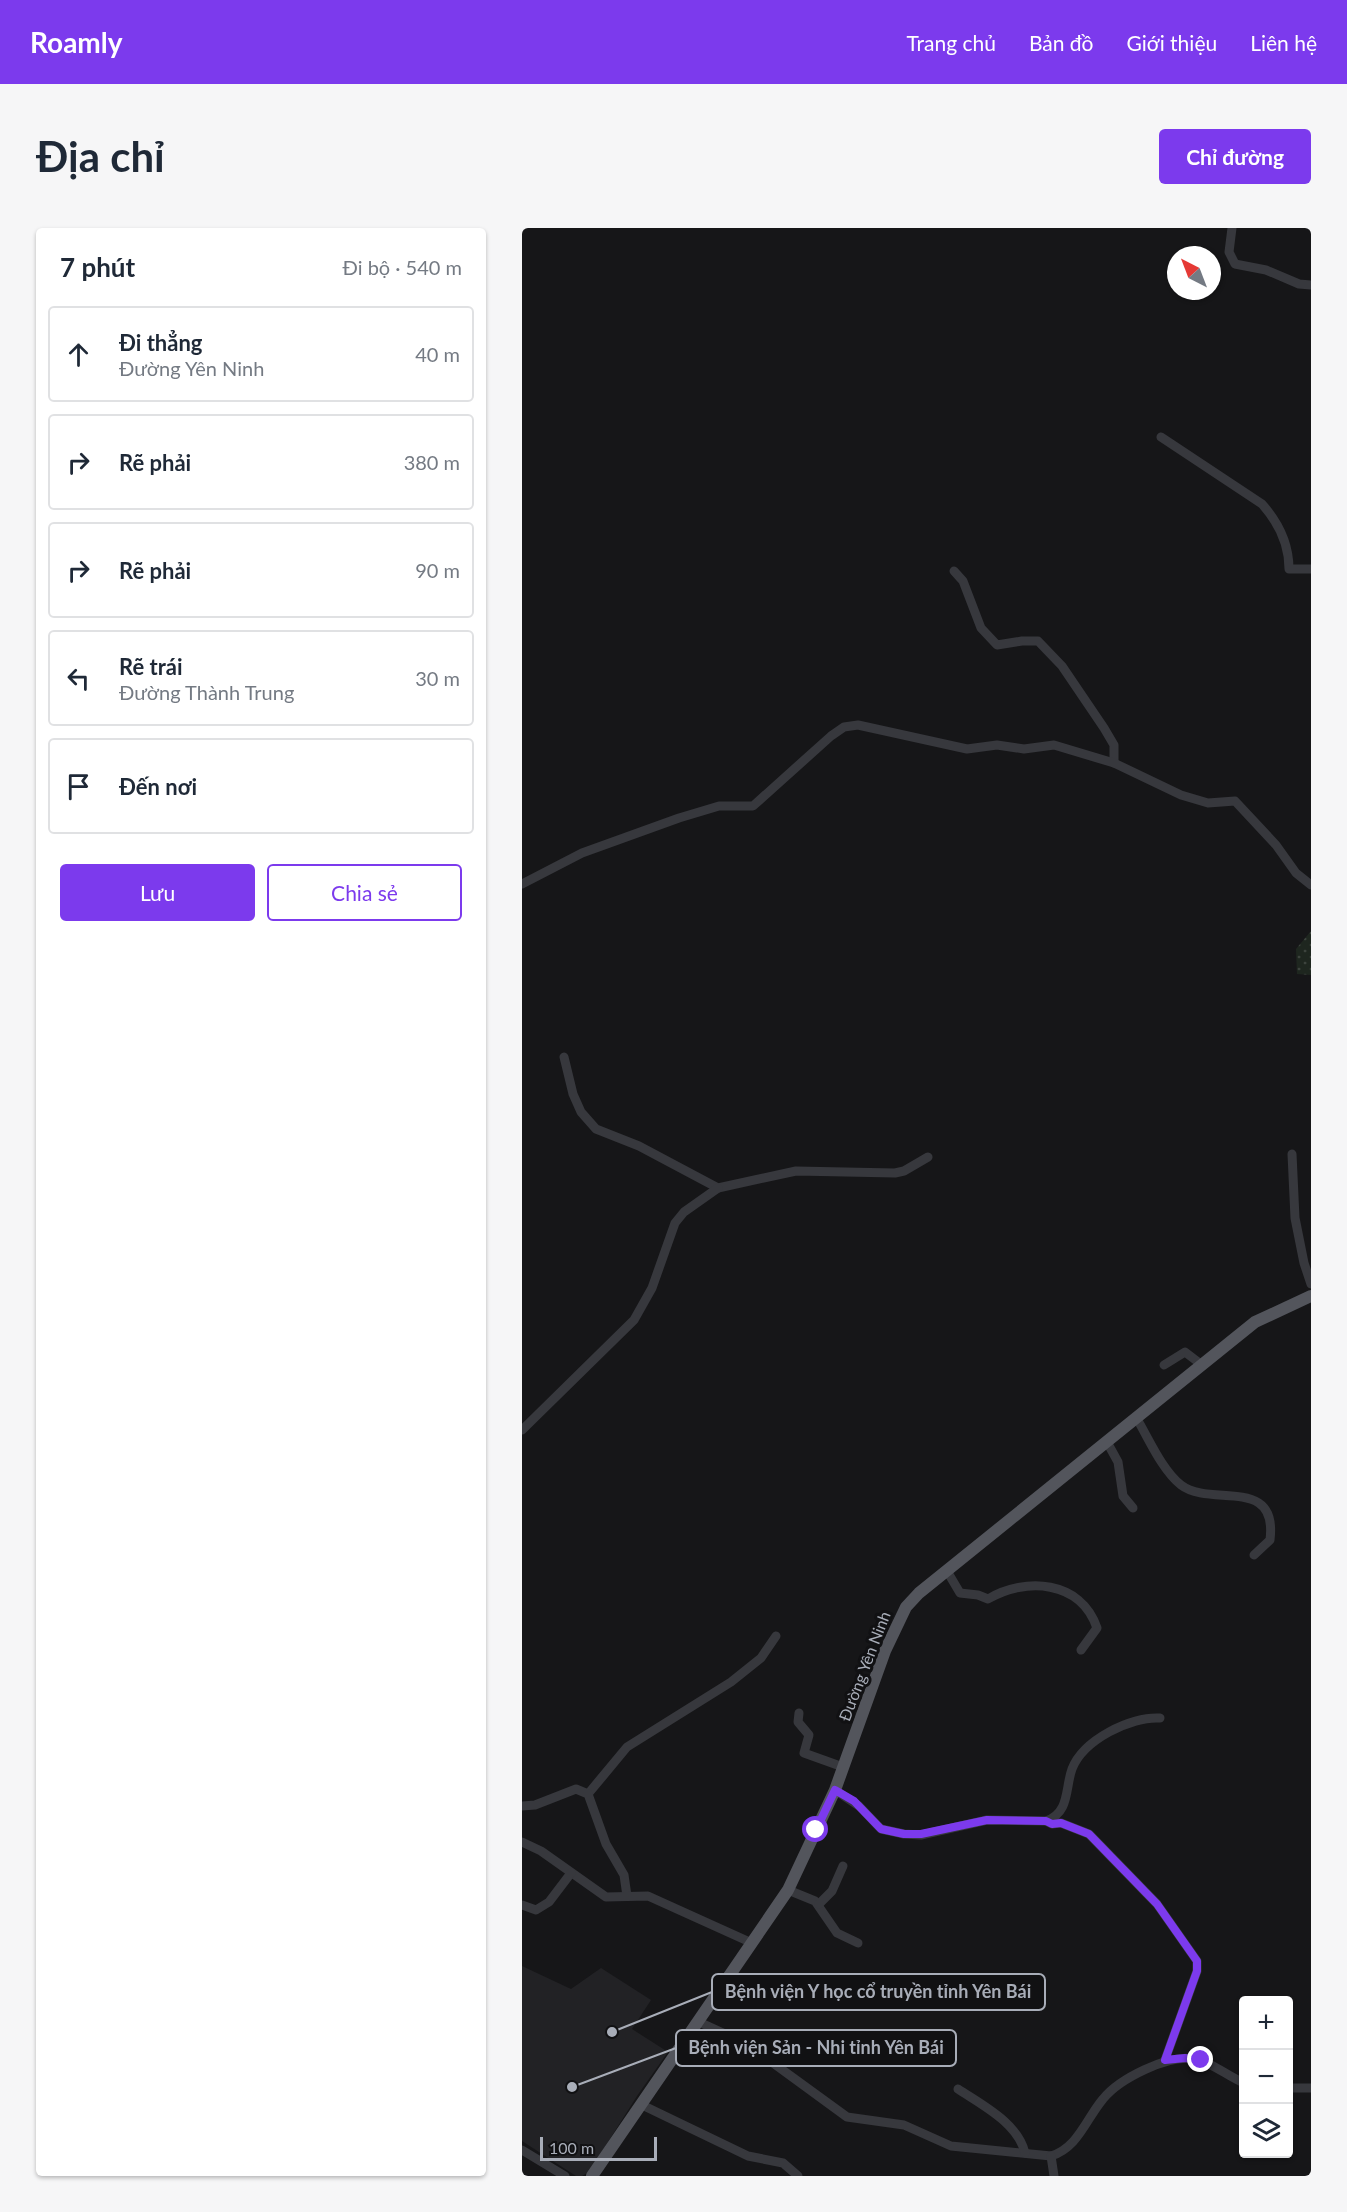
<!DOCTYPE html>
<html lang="vi">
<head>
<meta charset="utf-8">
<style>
	:root { --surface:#fff; --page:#f6f6f7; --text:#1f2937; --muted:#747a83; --line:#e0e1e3; --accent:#7c3aed }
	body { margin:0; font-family:Lato,sans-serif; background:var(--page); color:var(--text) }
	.controls { position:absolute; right:18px; bottom:18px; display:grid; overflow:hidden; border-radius:6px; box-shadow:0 2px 4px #0004 }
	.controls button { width:54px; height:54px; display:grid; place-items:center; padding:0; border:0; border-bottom:2px solid var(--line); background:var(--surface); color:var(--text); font:30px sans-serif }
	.compass { position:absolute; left:645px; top:18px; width:54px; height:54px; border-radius:50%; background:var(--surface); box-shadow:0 2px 4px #0004; rotate:318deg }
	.scale { position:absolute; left:18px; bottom:15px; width:117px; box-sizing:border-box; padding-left:6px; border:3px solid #a8adb8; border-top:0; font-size:16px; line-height:21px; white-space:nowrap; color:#a8adb8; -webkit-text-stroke:4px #111113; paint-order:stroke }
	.stop { position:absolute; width:18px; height:18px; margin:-14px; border:4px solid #7c3aed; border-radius:50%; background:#fff }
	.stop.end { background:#7c3aed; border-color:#fff; box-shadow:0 2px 6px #0008 }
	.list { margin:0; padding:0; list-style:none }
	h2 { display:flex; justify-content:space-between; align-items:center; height:78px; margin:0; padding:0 24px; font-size:26px }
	h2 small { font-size:20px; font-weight:400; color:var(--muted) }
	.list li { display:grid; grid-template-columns:39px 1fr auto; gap:18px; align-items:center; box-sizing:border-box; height:96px; margin:0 12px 12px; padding:0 12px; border:2px solid var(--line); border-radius:6px }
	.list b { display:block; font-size:22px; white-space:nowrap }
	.list p { margin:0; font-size:20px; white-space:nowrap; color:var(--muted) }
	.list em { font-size:20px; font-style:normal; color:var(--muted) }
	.actions { display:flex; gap:12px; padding:18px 24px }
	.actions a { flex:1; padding:14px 0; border:2px solid var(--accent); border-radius:6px; text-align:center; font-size:21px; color:var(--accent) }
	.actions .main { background:var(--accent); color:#fff }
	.icon { flex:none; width:33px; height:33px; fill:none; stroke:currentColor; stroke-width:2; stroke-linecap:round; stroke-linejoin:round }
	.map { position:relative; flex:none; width:789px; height:1948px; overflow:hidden; border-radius:6px }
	header { display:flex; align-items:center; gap:36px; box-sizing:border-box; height:84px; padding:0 30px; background:var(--accent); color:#fff }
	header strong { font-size:28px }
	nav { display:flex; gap:33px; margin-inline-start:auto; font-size:21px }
	.intro { display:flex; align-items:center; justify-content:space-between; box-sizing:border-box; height:144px; padding:0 36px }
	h1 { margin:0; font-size:42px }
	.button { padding:15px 27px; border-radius:6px; background:var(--accent); color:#fff; font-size:21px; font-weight:700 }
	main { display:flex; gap:36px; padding:0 36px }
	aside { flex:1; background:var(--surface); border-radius:6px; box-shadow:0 2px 4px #0004 }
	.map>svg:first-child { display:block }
	.built { fill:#222225 }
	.grass { fill:url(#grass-dots) }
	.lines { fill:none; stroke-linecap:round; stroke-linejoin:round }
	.minor { stroke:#37383d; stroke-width:9 }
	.major { stroke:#53555c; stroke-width:12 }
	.route { stroke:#7c3aed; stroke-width:8 }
	.labels { text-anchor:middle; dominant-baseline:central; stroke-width:6; stroke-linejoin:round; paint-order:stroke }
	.street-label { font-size:16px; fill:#a8adb8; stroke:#111113 }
	.leader { fill:none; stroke:#a8adb8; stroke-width:2 }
	.callout-dot { fill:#a8adb8; stroke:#111113; stroke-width:2 }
	.callout { fill:#111113; stroke:#a8adb8; stroke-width:2 }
	.callout-label { font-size:18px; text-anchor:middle; font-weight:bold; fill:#a8adb8 }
</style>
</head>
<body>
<header>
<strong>Roamly</strong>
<nav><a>Trang chủ</a><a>Bản đồ</a><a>Giới thiệu</a><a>Liên hệ</a></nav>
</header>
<div class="intro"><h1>Địa chỉ</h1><a class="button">Chỉ đường</a></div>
<main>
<aside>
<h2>7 phút<small>Đi bộ · 540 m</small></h2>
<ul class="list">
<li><svg class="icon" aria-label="ahead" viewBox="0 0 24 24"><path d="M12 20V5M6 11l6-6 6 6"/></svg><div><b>Đi thẳng</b><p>Đường Yên Ninh</p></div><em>40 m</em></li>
<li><svg class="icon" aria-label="right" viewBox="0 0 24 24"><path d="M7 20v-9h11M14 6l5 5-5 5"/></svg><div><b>Rẽ phải</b></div><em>380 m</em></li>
<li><svg class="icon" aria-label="right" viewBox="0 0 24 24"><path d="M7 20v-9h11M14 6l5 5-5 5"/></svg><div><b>Rẽ phải</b></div><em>90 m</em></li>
<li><svg class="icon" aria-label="left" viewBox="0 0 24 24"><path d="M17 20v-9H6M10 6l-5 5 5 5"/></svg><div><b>Rẽ trái</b><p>Đường Thành Trung</p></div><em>30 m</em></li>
<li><svg class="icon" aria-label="arrive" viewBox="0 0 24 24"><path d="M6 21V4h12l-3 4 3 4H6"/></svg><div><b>Đến nơi</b></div></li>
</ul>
<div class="actions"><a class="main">Lưu</a><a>Chia sẻ</a></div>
</aside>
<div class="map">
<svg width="789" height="1948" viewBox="0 0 789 1948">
	<defs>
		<pattern id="grass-dots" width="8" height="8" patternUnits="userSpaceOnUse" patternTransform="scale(1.5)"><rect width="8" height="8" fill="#1e261f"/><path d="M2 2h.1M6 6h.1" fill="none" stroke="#3c433d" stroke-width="1.8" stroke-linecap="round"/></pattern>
	</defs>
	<rect width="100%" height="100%" fill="#161618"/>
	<polygon class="built" points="0,1738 49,1761 79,1740 129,1772 110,1801 146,1824 115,1868 67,1944 60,1948 54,1948 0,1913"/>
	<polygon class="grass" points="789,703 789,747 775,746 774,721"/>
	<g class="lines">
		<g class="minor">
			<polyline points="710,0 707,24 713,36 744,42 777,56 789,57"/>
			<path d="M639 209 740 276C756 294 767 316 767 341H789"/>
			<polyline points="432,343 441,353 459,400 475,417 500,413 516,413 540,438 582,500 592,517 592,535"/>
			<polyline points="0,656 60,625 157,590 197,578 231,578 309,508 322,499 336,497 445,521 475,517 502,521 532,517 592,535 659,567 686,575 713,573 754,617 774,645 789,657"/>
			<polyline points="42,829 51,866 59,884 74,901 117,918 196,960 274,943 373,945 382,943 406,929"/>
			<polyline points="770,926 773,990 782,1035 789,1056"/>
			<polyline points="642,1137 663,1124 680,1137"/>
			<path d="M615 1191C627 1211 640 1242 659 1257 689 1280 756 1247 748 1312L732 1327"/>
			<polyline points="0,1202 112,1092 130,1060 153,995 162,984 196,960"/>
			<polyline points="585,1214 596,1234 601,1268 611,1280"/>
			<path d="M425 1343 438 1365 456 1367 466 1371C503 1349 559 1352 575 1400L559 1422"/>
			<polyline points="277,1485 276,1494 287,1507 282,1525 321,1539"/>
			<path d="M313 1562 337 1578 359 1601 382 1606 399 1607 465 1592 524 1593C548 1585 543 1560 550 1541 561 1512 609 1488 638 1490"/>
			<polyline points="66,1566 105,1519 209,1454 239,1430 254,1408"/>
			<polyline points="0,1578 13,1577 54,1561 66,1566 84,1616 102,1647 105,1668"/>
			<polyline points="524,1593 530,1596 539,1595 567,1606 635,1676 675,1733 675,1743 643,1832"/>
			<polyline points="0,1614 19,1623 84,1669 126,1668 230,1715"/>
			<polyline points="266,1662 293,1673 315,1705 336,1715"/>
			<polyline points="297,1676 310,1663 321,1638"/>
			<polyline points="0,1677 14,1682 27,1674 49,1645"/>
			<path d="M177 1794 225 1816 325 1889 382 1897 429 1918 529 1928C556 1920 564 1891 581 1871 597 1851 646 1826 672 1831 690 1834 705 1848 722 1855"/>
			<polyline points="766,1860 789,1860"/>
			<path d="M436 1861C460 1877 496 1895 503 1925"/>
			<polyline points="120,1877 226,1928 261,1935 276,1948"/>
			<polyline points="0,1922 43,1948"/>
			<polyline points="529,1928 532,1948"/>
		</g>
		<polyline class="major" points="70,1948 266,1662 313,1562 363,1423 384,1379 397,1365 733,1094 789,1068"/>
	</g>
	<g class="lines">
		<polyline class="route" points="294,1602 313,1562 332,1573 359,1601 382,1606 399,1606 465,1592 524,1593 530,1596 539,1595 567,1606 635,1676 675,1733 675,1743 643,1832 663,1830 679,1832"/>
	</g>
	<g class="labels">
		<g class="street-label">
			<text transform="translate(342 1438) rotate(-69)">Đường Yên Ninh</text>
		</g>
	</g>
	<path class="leader" d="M90 1804L190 1764M50 1859L154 1820"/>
	<g class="callout-dot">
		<circle cx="90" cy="1804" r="6"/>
		<circle cx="50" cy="1859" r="6"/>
	</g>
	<g class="callout">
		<rect x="190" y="1746" width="333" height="36" rx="6"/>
		<rect x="154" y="1802" width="280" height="36" rx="6"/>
	</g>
	<g class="callout-label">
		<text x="356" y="1770">Bệnh viện Y học cổ truyền tỉnh Yên Bái</text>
		<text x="294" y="1826">Bệnh viện Sản - Nhi tỉnh Yên Bái</text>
	</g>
</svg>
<div class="controls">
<button>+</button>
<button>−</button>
<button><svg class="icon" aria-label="layers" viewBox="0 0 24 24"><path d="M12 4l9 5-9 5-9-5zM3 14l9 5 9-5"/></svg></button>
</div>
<svg class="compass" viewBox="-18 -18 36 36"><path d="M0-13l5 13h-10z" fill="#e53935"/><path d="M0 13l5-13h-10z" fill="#747a83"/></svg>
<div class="scale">100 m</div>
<div class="stop" style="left:294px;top:1602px"></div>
<div class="stop end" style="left:679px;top:1832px"></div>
</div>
</main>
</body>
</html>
